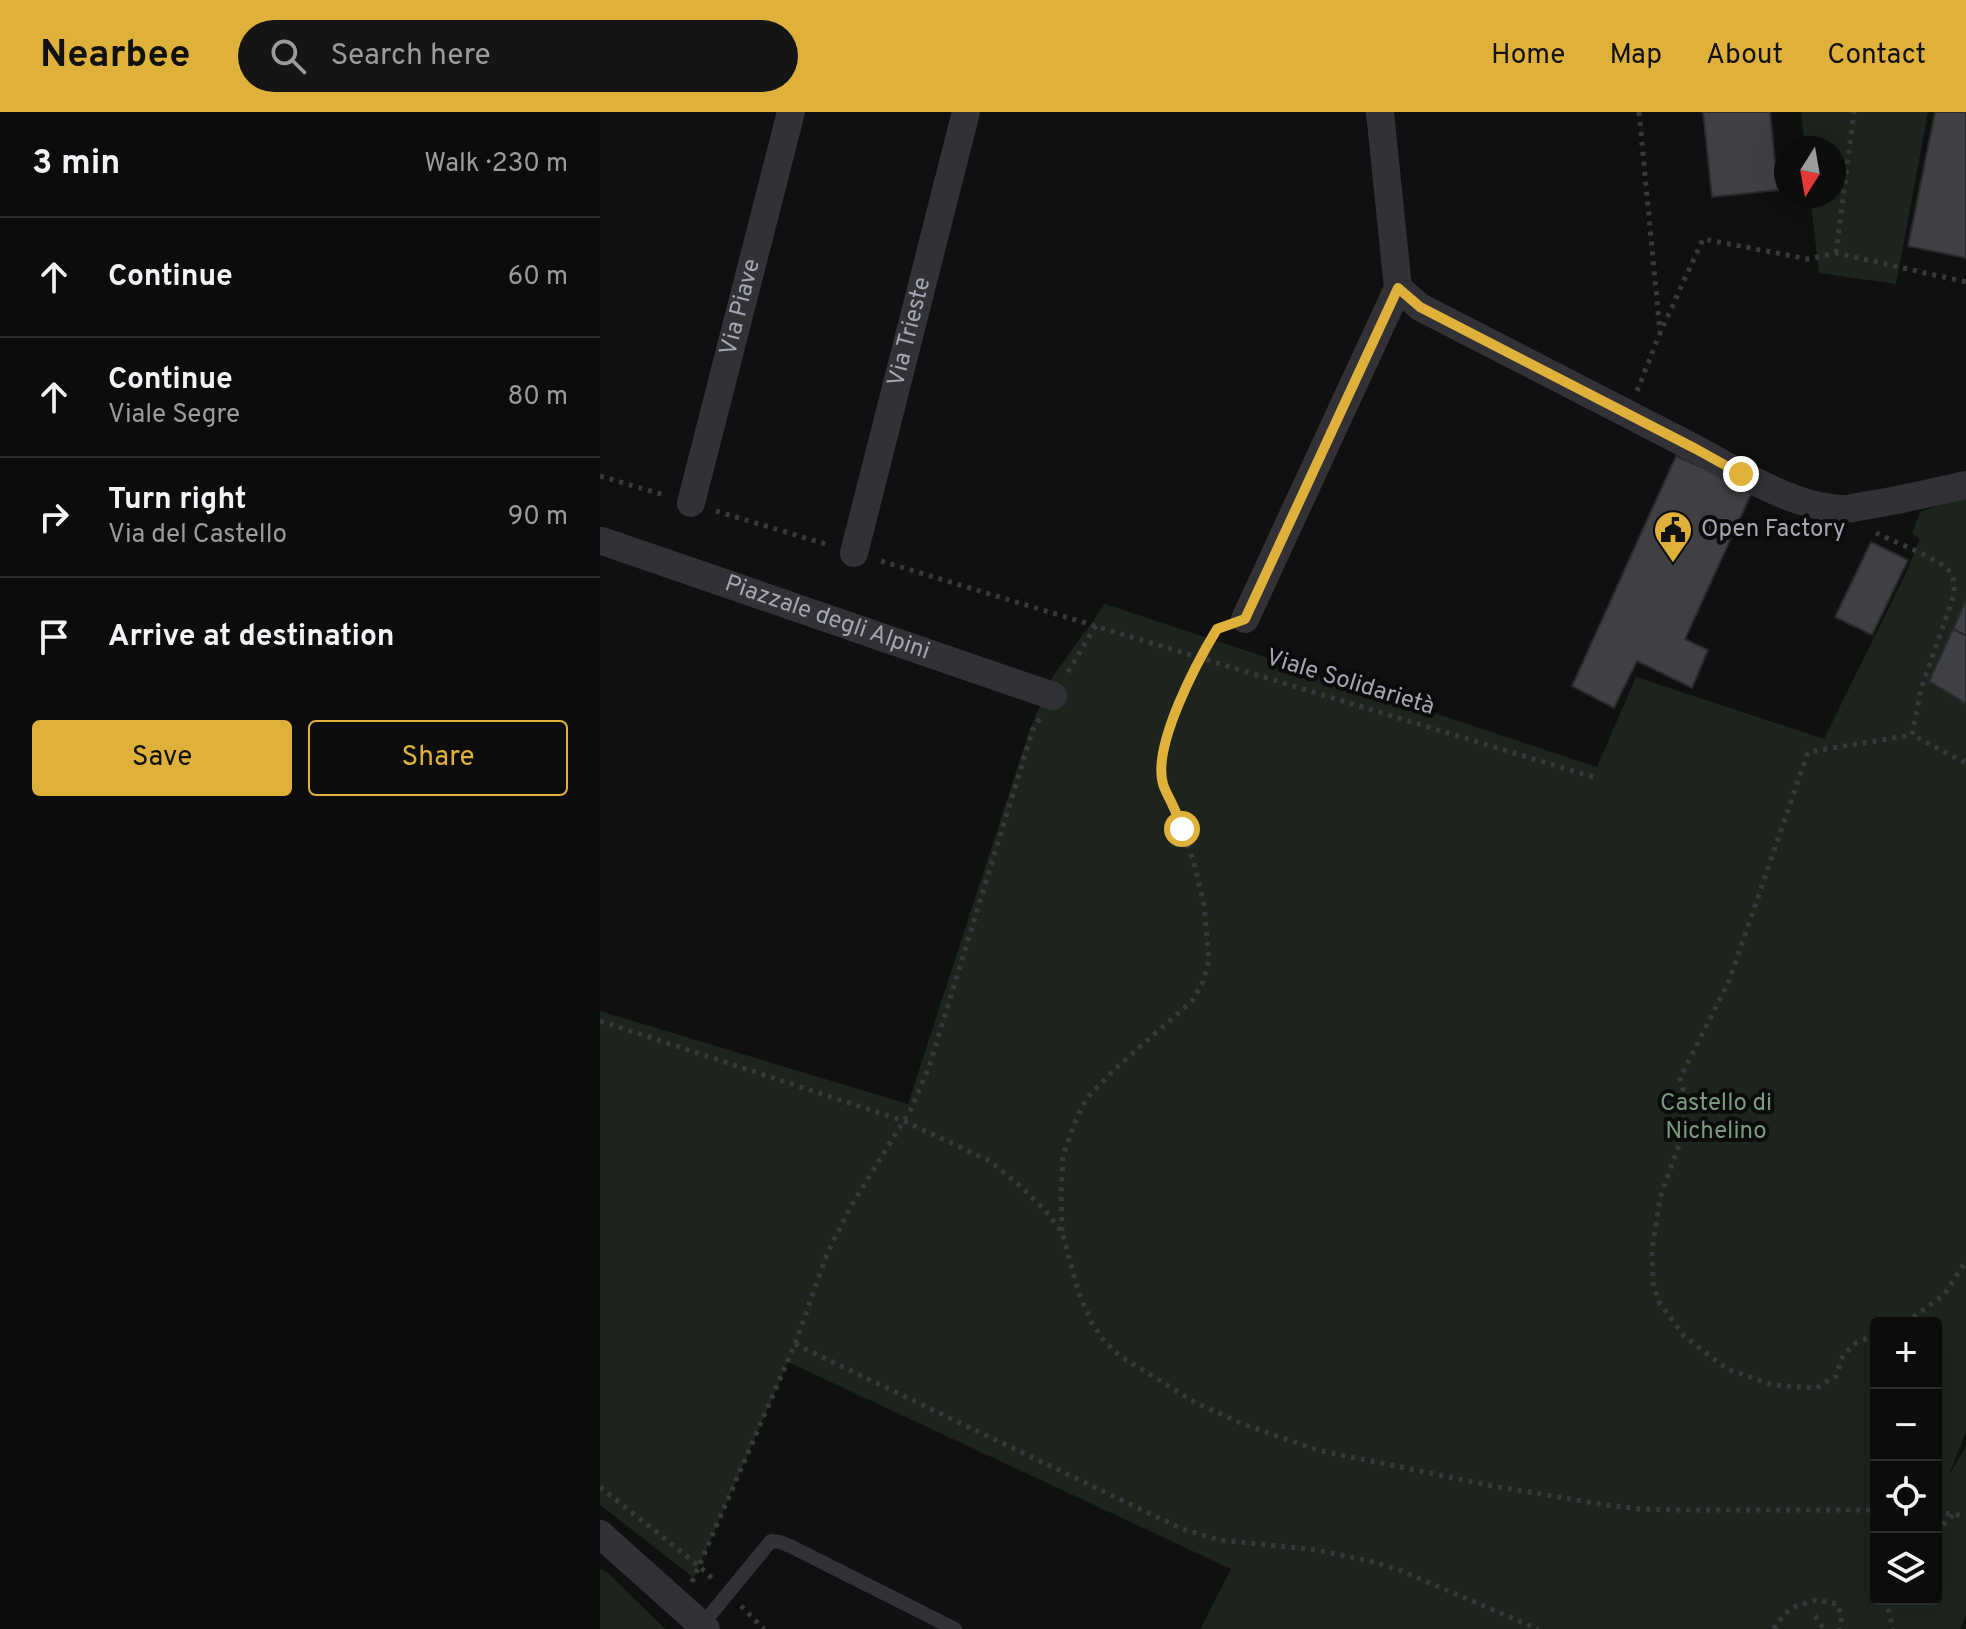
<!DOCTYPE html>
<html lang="en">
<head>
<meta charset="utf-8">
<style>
	:root { --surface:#0c0c0d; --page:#151516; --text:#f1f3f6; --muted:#9a9b9d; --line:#2c2c2e; --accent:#dfb13a }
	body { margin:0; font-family:Overpass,sans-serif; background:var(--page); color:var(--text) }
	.controls { position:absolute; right:24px; bottom:24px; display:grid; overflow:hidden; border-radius:8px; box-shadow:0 8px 32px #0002 }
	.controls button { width:72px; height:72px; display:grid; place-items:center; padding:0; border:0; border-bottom:2px solid var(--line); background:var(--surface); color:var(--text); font:40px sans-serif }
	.compass { position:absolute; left:1174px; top:24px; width:72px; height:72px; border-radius:50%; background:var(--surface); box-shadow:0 8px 32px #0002; rotate:191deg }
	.stop { position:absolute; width:24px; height:24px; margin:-18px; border:6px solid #dfb13a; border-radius:50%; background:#fff }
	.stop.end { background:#dfb13a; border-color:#fff; box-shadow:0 2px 8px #0008 }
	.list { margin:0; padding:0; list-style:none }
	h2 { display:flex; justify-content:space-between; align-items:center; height:104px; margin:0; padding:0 32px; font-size:34px }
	h2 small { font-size:26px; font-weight:400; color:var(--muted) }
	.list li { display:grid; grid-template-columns:52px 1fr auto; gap:24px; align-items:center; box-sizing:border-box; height:120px; padding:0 32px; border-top:2px solid var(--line) }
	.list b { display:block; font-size:30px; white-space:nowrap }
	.list p { margin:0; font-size:26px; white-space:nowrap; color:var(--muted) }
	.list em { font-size:26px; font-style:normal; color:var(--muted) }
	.actions { display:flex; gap:16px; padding:24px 32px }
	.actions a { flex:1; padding:18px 0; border:2px solid var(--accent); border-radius:8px; text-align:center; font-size:28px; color:var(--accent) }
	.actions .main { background:var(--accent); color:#111 }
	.icon { flex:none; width:44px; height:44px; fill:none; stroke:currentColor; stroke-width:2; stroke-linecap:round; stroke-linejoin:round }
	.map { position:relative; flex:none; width:1366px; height:1517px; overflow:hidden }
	header { display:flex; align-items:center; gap:48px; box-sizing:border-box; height:112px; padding:0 40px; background:var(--accent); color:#111 }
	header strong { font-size:38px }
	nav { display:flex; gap:44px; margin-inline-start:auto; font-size:28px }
	.search { width:560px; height:72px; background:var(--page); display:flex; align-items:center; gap:20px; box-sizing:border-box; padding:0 28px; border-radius:44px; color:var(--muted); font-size:30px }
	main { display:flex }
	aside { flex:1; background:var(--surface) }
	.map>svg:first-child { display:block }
	.green { fill:#1d241e; fill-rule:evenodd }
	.building { fill:#3f4044; stroke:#2a2a2d; stroke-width:2 }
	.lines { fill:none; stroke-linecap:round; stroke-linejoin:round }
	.path { stroke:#38393d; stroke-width:5; stroke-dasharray:4 6; stroke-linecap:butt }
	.lane { stroke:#323236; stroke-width:14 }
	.street { stroke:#323236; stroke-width:28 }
	.route { stroke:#dfb13a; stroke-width:10 }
	.labels { text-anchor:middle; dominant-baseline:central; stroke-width:8; stroke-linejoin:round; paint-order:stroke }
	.street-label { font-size:24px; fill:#a3a6b1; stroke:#0b0b0c }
	.poi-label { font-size:24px; fill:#a3a6b1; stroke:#0b0b0c; text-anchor:start }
	.park-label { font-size:24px; fill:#7b9a7f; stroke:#0b0b0c }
</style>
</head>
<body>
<header>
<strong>Nearbee</strong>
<div class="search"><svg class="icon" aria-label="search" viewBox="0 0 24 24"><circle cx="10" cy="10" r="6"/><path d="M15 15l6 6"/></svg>Search here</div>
<nav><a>Home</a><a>Map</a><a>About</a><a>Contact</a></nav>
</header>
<main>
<aside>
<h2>3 min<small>Walk · 230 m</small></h2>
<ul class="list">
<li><svg class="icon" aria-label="ahead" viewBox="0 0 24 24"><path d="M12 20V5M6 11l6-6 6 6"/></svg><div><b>Continue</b></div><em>60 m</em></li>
<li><svg class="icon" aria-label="ahead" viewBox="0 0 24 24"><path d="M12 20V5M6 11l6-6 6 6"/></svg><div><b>Continue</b><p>Viale Segre</p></div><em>80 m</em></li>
<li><svg class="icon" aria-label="right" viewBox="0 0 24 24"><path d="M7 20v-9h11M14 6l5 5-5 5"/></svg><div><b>Turn right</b><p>Via del Castello</p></div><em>90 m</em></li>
<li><svg class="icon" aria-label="arrive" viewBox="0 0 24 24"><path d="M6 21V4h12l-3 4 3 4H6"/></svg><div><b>Arrive at destination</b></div></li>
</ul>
<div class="actions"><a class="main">Save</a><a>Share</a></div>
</aside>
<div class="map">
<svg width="1366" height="1517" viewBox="0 0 1366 1517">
	<rect width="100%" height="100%" fill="#101011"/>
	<g class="green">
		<polygon points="1201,0 1328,0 1296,172 1219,161 1210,84 1234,84 1234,36 1205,36"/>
		<path d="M1366 383V1320L1348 1365 1366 1334V1503L1360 1517H600L631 1457 188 1250 94 1466 0 1393V899L308 992 430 617 452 566 505 492 997 655 1036 565 1224 627 1306 461 1320 427 1312 422 1320 400ZM1276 1211H1336V1487H1276Z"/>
		<polygon points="0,1457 8,1461 65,1517 0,1517"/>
	</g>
	<g class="building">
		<polygon points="1103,0 1170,0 1178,78 1112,85"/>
		<polygon points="1335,0 1366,0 1366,146 1308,134"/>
		<polygon points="1076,344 1153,378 1085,527 1108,538 1092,576 1037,549 1014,596 972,574"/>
		<polygon points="1271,430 1308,448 1272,523 1235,505"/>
		<polygon points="1366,488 1366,524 1353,517"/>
		<polygon points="1353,517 1366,524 1366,592 1329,569"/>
	</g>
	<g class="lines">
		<g class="path">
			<polyline points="1039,0 1060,220"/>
			<polyline points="1236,141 1254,0"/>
			<polyline points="1037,279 1060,221 1103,127 1208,147 1236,141 1366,170"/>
			<polyline points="0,364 64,383"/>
			<polyline points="116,399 229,433"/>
			<path d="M1276 421C1292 429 1340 447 1349 459 1355 466 1354 474 1354 483L1321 577 1312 623 1366 651"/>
			<polyline points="281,449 993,665"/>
			<polyline points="468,560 496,513"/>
			<polyline points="0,909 304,1009 390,1049 420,1074 444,1097 462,1120 479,1182 492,1211 504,1229 520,1244 596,1291 643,1312 717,1338 893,1374 1006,1393 1041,1397 1076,1398 1276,1398"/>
			<polyline points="462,1119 461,1082 463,1044 475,1010 486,987 515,957 592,889 602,872 609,849 604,793 594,751 573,692 563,672 560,651 566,629 590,564 617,517 622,515"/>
			<polyline points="1305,1211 1344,1183 1366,1149"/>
			<polyline points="1276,1223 1257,1230 1243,1243 1236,1264 1216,1276 1173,1273 1127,1257 1084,1224 1059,1190 1053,1171 1052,1138 1060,1086 1080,1030 1087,991 1080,966 1129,869 1208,640 1312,623"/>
			<polyline points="195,1232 582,1417 620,1428 717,1438 773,1450 802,1459 938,1517"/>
			<polyline points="0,1375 99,1454 114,1468"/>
			<polyline points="1336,1400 1366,1404"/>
			<polyline points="1336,1420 1353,1403"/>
			<polyline points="92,1470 195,1232 227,1142 251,1094 311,997 329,955 433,617 440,606"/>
			<polyline points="1286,1487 1293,1517"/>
			<polyline points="141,1494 164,1517"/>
			<polyline points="1215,1504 1224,1517"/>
			<polyline points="1175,1517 1175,1513 1191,1496 1216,1488 1237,1492 1242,1505 1239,1517"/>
		</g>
		<polyline class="lane" points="102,1513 171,1429 180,1430 190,1434 355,1517"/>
		<g class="street">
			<path d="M798 176 820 195 1096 337C1138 360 1194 396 1244 397 1252 397 1261 394 1269 393 1301 388 1334 380 1366 373"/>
			<path id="s1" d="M91 391 191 0"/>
			<path id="s2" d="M2 429 453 584"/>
			<path id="s3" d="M254 441 366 0"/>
			<polyline points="645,507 798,176 780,0"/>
			<polyline points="0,1422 106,1517"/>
		</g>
	</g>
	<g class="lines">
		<path class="route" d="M582 717C579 709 577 702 573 694 570 687 565 679 563 672 552 634 597 550 617 517L645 507 798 176 820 195 1096 337 1141 362"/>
	</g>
	<defs>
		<g id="civic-pin" transform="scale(2)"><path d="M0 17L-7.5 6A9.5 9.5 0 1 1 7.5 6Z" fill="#dfb13a" stroke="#0b0b0c"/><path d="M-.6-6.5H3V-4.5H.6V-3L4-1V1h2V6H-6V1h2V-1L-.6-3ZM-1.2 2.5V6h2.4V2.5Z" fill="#111"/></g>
	</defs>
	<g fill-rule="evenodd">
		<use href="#civic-pin" x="1073" y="418"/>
	</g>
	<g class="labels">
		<g class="street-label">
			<text stroke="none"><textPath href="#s1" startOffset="202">Via Piave</textPath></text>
			<text stroke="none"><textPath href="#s3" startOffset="228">Via Trieste</textPath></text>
			<text stroke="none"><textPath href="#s2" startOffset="238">Piazzale degli Alpini</textPath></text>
			<text transform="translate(750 571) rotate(17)">Viale Solidarietà</text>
		</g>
		<g class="poi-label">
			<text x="1101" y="418">Open Factory</text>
		</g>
		<g class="park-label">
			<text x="1116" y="992">Castello di<tspan x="1116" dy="28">Nichelino</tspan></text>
		</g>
	</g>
</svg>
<div class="controls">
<button>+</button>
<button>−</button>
<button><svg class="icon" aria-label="locate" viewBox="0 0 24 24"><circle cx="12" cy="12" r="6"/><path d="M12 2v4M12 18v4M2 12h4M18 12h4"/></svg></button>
<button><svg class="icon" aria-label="layers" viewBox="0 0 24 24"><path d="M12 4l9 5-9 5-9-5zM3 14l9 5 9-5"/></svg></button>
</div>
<svg class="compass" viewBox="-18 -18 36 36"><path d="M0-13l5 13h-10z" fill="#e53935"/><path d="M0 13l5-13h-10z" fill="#9a9b9d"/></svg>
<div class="stop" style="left:582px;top:717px"></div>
<div class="stop end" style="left:1141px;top:362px"></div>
</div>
</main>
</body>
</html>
